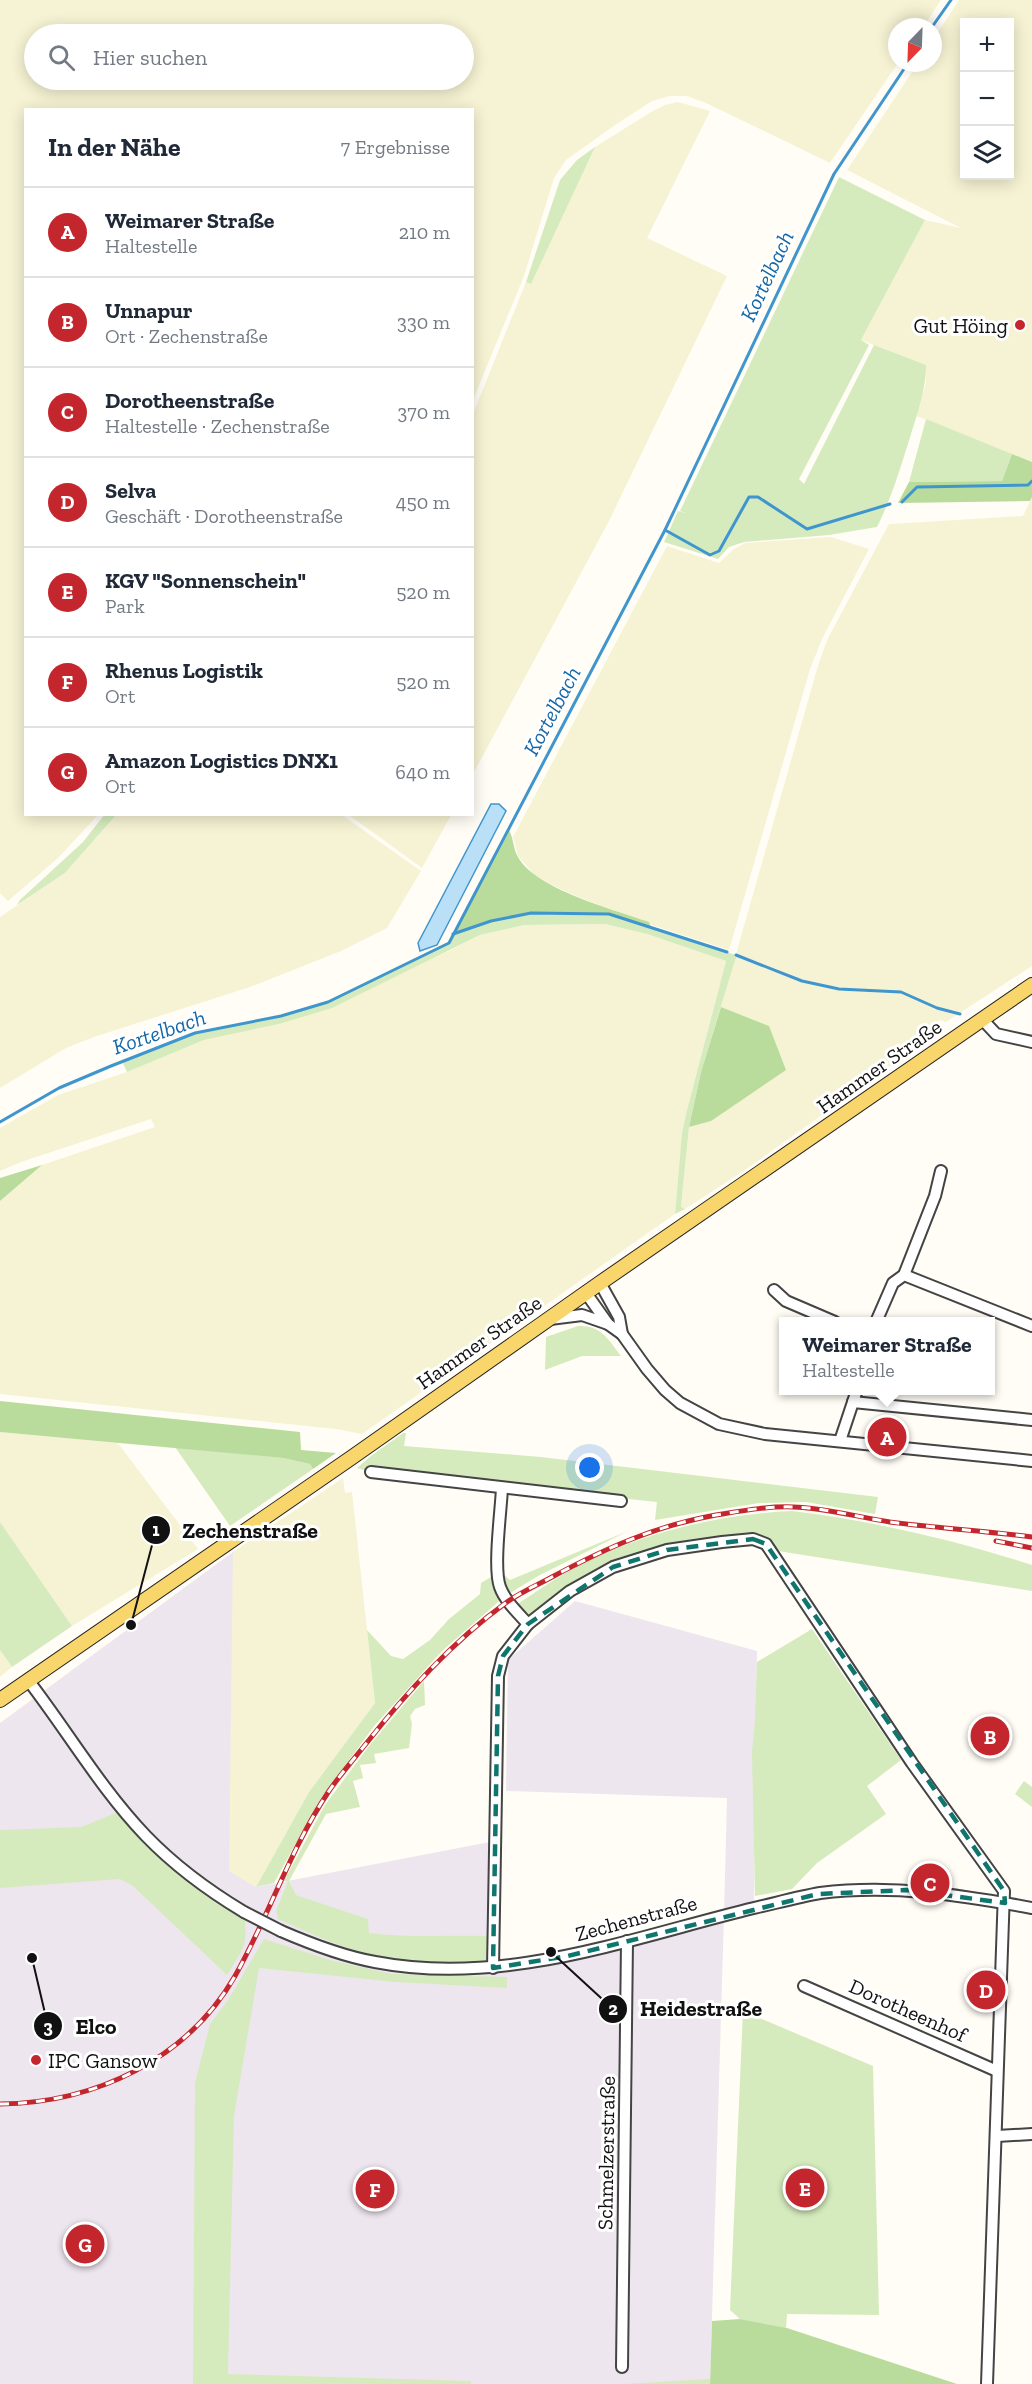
<!DOCTYPE html>
<html lang="de">
<head>
<meta charset="utf-8">
<style>
	:root { --surface:#fff; --page:#f6f6f7; --text:#1f2937; --muted:#747a83; --line:#e0e1e3; --accent:#c4262e }
	body { margin:0; font-family:"Zilla Slab",serif; background:var(--page); color:var(--text) }
	.controls { position:absolute; right:18px; top:18px; display:grid; overflow:hidden; border-radius:0px; box-shadow:0 3px 15px #0003 }
	.controls button { width:54px; height:54px; display:grid; place-items:center; padding:0; border:0; border-bottom:2px solid var(--line); background:var(--surface); color:var(--text); font:30px sans-serif }
	.compass { position:absolute; left:888px; top:18px; width:54px; height:54px; border-radius:50%; background:var(--surface); box-shadow:0 3px 15px #0003; rotate:203deg }
	.you { position:absolute; left:590px; top:1468px; width:21px; height:21px; margin:-15px; border:4px solid #fff; border-radius:50%; background:#1a73e8; box-shadow:0 0 0 9px #1a73e833 }
	.badge { display:grid; place-items:center; width:39px; height:39px; border-radius:50%; background:var(--accent); color:#fff; font-size:20px; font-weight:700 }
	.pin { position:absolute; translate:-50% -50%; border:3px solid #fff; box-shadow:0 2px 6px #0006 }
	.popup { position:absolute; left:779px; top:1317px; width:216px; height:78px; box-sizing:border-box; display:grid; place-content:center; border-radius:0px; background:var(--surface); filter:drop-shadow(0 2px 4px #0005); font-size:20px; white-space:nowrap; color:var(--muted) }
	.popup b { font-size:22px; color:var(--text) }
	.popup::after { content:''; position:absolute; left:50%; top:100%; margin-left:-12px; border:12px solid transparent; border-top-color:var(--surface) }
	.list { margin:0; padding:0; list-style:none }
	h2 { display:flex; justify-content:space-between; align-items:center; height:78px; margin:0; padding:0 24px; font-size:26px }
	h2 small { font-size:20px; font-weight:400; color:var(--muted) }
	.list li { display:grid; grid-template-columns:39px 1fr auto; gap:18px; align-items:center; box-sizing:border-box; height:90px; padding:0 24px; border-top:2px solid var(--line) }
	.list b { display:block; font-size:22px; white-space:nowrap }
	.list p { margin:0; font-size:20px; white-space:nowrap; color:var(--muted) }
	.list em { font-size:20px; font-style:normal; color:var(--muted) }
	.icon { flex:none; width:33px; height:33px; fill:none; stroke:currentColor; stroke-width:2; stroke-linecap:round; stroke-linejoin:round }
	.map { position:relative; flex:none; width:1032px; height:2384px; overflow:hidden }
	.search { position:absolute; background:var(--surface); box-shadow:0 3px 15px #0003; left:24px; top:24px; width:450px; height:66px; display:flex; align-items:center; gap:15px; box-sizing:border-box; padding:0 21px; border-radius:33px; color:var(--muted); font-size:22px }
	.panel { position:absolute; background:var(--surface); box-shadow:0 3px 15px #0003; left:24px; top:108px; width:450px; height:708px; border-radius:0px }
	.map>svg:first-child { display:block }
	.industrial { fill:#eee6ef }
	.farmland { fill:#f6f3d4; fill-rule:evenodd }
	.green { fill:#d5ebbd }
	.forest { fill:#b9dc9c }
	.water { fill:#b9e0f7; stroke:#3f96cf; stroke-width:1.5 }
	.lines { fill:none; stroke-linecap:round; stroke-linejoin:round }
	.stream { stroke:#3f96cf; stroke-width:3 }
	.minor-casing { stroke:#444; stroke-width:14 }
	.major-casing { stroke:#222; stroke-width:16 }
	.minor { stroke:#fff; stroke-width:10 }
	.major { stroke:#f9d66b; stroke-width:14 }
	.rail-casing { stroke:#c4262e; stroke-width:5 }
	.rail { stroke:#fff; stroke-width:3; stroke-dasharray:9; stroke-linecap:butt }
	.minor-bridge-casing { stroke:#444; stroke-width:14; stroke-linecap:butt }
	.minor-bridge { stroke:#fff; stroke-width:10 }
	.marked { fill:none; stroke:#0f766e; stroke-width:4.5; stroke-dasharray:12 8; stroke-linejoin:round }
	.poi-dot { fill:#c4262e; stroke:#fff; stroke-width:2 }
	.labels { text-anchor:middle; dominant-baseline:central; stroke-width:6; stroke-linejoin:round; paint-order:stroke }
	.poi-label { font-size:21px; fill:#111; stroke:#fff; text-anchor:end }
	.street-label { font-size:21px; fill:#111; stroke:#fff }
	.water-label { font-size:22px; font-style:italic; fill:#1768a6; stroke:#fff }
	.leader { fill:none; stroke:#111; stroke-width:2 }
	.callout-dot { fill:#111; stroke:#fff; stroke-width:2 }
	.mark-label { font-size:18px; text-anchor:middle; font-weight:bold; fill:#fff }
	.callout-label { font-size:22px; text-anchor:middle; font-weight:bold; fill:#111; stroke:#fff; stroke-width:6; stroke-linejoin:round; paint-order:stroke }
</style>
</head>
<body>
<div class="map">
<svg width="1032" height="2384" viewBox="0 0 1032 2384">
	<rect width="100%" height="100%" fill="#fffdf5"/>
	<polygon class="industrial" points="233,1552 256,1887 495,1841 493,1968 724,1914 727,1798 506,1791 508,1660 575,1601 757,1651 754,1908 724,1915 710,2384 0,2384 0,1723"/>
	<g class="farmland">
		<path d="M0 0H941L923 27H897L898 63 830 163 706 103 687 96H670L652 101 615 125 566 160 554 178 524 276 473 400 472 110H26V814L98 815 58 858 8 901 0 893ZM34 34H464V80H34Z"/>
		<path d="M959 0H1032V462L916 416 926 383 925 365 861 340 925 220 961 228 847 170 918 63H933V40ZM964 22H1010V176H964Z"/>
		<polygon points="678,102 710,111 647,238 727,276 609,521 473,774 473,414 526,282 531,283 595,147 651,112 665,105"/>
		<polygon points="1032,497 1032,966 946,1022 940,1020 921,1044 745,1170 685,1209 681,1208 689,1127 711,1121 769,1026 721,1007 817,669 827,640 889,524 1023,516"/>
		<polygon points="831,537 869,549 822,639 810,669 729,950 655,926 578,897 537,878 518,856 513,837 667,546 719,563 734,549 745,543"/>
		<polygon points="116,815 342,815 421,871 387,928 341,951 250,987 94,1037 66,1048 0,1088 0,917 65,873"/>
		<polygon points="349,815 451,815 422,868"/>
		<polygon points="605,924 647,934 726,961 687,1110 682,1132 675,1214 362,1434 336,1429 0,1394 0,1201 42,1165 155,1127 151,1119 21,1162 0,1171 0,1128 58,1095 127,1072 204,1040 279,1024 449,951 480,935 524,925"/>
		<polygon points="0,1432 117,1442 198,1549 72,1626 0,1522"/>
		<polygon points="343,1478 345,1493 352,1492 375,1703 309,1792 256,1887 229,1871 233,1552"/>
		<polygon points="0,1650 12,1667 0,1677"/>
	</g>
	<g class="green">
		<polygon points="595,147 531,284 526,282 560,180 577,160"/>
		<path d="M839 177 925 220 861 340 869 345 799 479 804 484 874 345 926 365C926 389 918 411 911 434 901 466 892 497 877 527L829 535 744 542 729 547 718 559 664 542 678 511 686 513 680 511Z"/>
		<polygon points="926,419 1012,454 1002,481 909,482"/>
		<polygon points="105,814 116,815 65,873 17,905 20,900 83,842"/>
		<polygon points="531,913 609,914 727,952 736,955 734,955 736,957 701,1072 689,1127 681,1207 685,1209 675,1214 682,1132 687,1110 726,961 647,934 605,924 524,925 480,935 332,1008 279,1024 204,1040 127,1072 122,1061 195,1033 281,1016 328,1002 448,943 453,934 491,921"/>
		<path d="M578 1326C601 1325 608 1339 621 1356H582L545 1370 546 1337Z"/>
		<polygon points="403,1433 406,1433 404,1446 541,1457 878,1497 875,1514 806,1502 759,1503 655,1520 657,1502 371,1472 357,1468 371,1456"/>
		<polygon points="175,1447 283,1458 310,1464 313,1469 230,1526"/>
		<path d="M792 1511C874 1521 954 1540 1032 1565V1591L778 1551 770 1550 753 1539 667 1550 613 1567 528 1624 513 1607C539 1590 564 1572 592 1559 654 1530 724 1514 792 1511Z"/>
		<polygon points="0,1522 72,1626 12,1667 0,1650"/>
		<polygon points="628,1531 538,1576 505,1596 442,1651 375,1725 321,1798 274,1883 256,1887 309,1792 375,1703 367,1630 391,1656 403,1659 430,1640 449,1619 480,1594 481,1583 498,1573 502,1573 510,1580"/>
		<polygon points="812,1629 901,1760 867,1786 886,1814 817,1863 792,1889 755,1896 752,1752 755,1720 757,1662"/>
		<path d="M424 1681 425 1705 415 1709 410 1716 412 1724 409 1748 374 1754 376 1763 360 1765 363 1778 353 1781 360 1807 326 1814 289 1881 296 1895 368 1919 369 1933C408 1938 448 1935 487 1936L489 1955 484 1964C449 1962 412 1964 378 1956 343 1949 310 1933 278 1919L276 1911 288 1881H284L325 1805 369 1746Z"/>
		<polygon points="1024,1781 1032,1787 1032,1807 1015,1794"/>
		<path d="M123 1810 146 1836 244 1912C248 1946 245 1946 227 1975L133 1886 120 1879 0 1888V1830L81 1827Z"/>
		<polygon points="264,1939 330,1960 392,1974 507,1977 507,1988 395,1982 259,1968 234,2116 228,2374 471,2381 471,2384 193,2384 195,2083 210,2024 228,2000"/>
		<polygon points="743,2011 873,2066 879,2315 787,2314 786,2328 740,2319 730,2310"/>
		<polygon points="710,2379 710,2384 623,2384"/>
	</g>
	<g class="forest">
		<polygon points="1012,454 1032,462 1032,497 1030,501 898,503 909,482 1002,481"/>
		<path d="M509 830C514 839 513 849 518 857 535 889 615 910 649 922L651 927 609 914 531 913 491 921 453 934Z"/>
		<polygon points="721,1007 769,1026 786,1070 711,1121 689,1127 701,1072"/>
		<polygon points="42,1165 0,1201 0,1178"/>
		<polygon points="0,1401 300,1432 301,1450 336,1453 313,1469 310,1464 283,1458 0,1432"/>
		<polygon points="740,2319 787,2328 957,2384 710,2384 712,2321"/>
	</g>
	<polygon class="water" points="491,804 499,804 506,811 437,945 420,951 418,943"/>
	<g class="lines">
		<g class="stream">
			<polyline points="932,27 951,0"/>
			<polyline points="902,502 917,487 1028,485 1032,481"/>
			<polyline points="665,530 710,555 719,551 749,497 758,497 807,529 890,504"/>
			<polyline points="453,934 491,921 531,913 609,914 727,952"/>
			<polyline points="736,955 802,981 839,989 901,992 937,1008 960,1014"/>
			<polyline points="0,1122 59,1088 111,1066 195,1033 281,1016 328,1002 449,943 665,530 834,174 908,63"/>
		</g>
		<g class="minor-casing">
			<g id="minor">
				<polyline points="982,1019 996,1034 1032,1042"/>
				<polyline points="904,1275 935,1196 941,1171"/>
				<polyline points="600,1283 619,1317 622,1334"/>
				<polyline points="774,1290 786,1301 835,1322"/>
				<polyline points="586,1293 608,1324 622,1334 647,1369 665,1390 680,1403 719,1424 765,1434 1032,1461"/>
				<polyline points="550,1319 582,1315 608,1324"/>
				<polyline points="876,1322 893,1283 904,1275 1032,1326"/>
				<polyline points="853,1402 1032,1420"/>
				<polyline points="840,1441 857,1390"/>
				<polyline points="371,1472 621,1501"/>
				<path d="M502 1488C501 1511 493 1568 500 1587 505 1601 518 1613 528 1624L570 1591 613 1567 667 1550 722 1542 753 1539 766 1544 912 1763 1004 1891 987 2384"/>
				<path d="M28 1680C68 1732 101 1789 146 1836 175 1866 209 1891 244 1912"/>
				<path d="M281 1931C311 1944 342 1956 375 1962 505 1987 630 1938 754 1908 776 1903 798 1897 820 1893 892 1884 961 1895 1032 1908"/>
				<polyline points="493,1968 498,1676 503,1656 528,1624"/>
				<polyline points="804,1986 997,2071"/>
				<polyline points="997,2136 1032,2134"/>
				<polyline points="622,2367 627,1941"/>
			</g>
		</g>
		<g class="major-casing">
			<polyline id="major" points="0,1700 351,1458 600,1283 1032,985"/>
		</g>
		<use href="#minor" class="minor"/>
		<use href="#major" class="major"/>
		<g class="rail-casing">
			<g id="rail">
				<polyline points="996,1541 1032,1548"/>
				<path d="M0 2104C94 2103 187 2060 235 1976 269 1916 290 1849 329 1791 340 1775 353 1760 365 1745 407 1692 452 1642 507 1602 521 1592 537 1585 552 1577 606 1548 655 1526 716 1515 741 1511 768 1506 793 1507 826 1508 857 1517 890 1522 937 1528 985 1531 1032 1537"/>
			</g>
		</g>
		<use href="#rail" class="rail"/>
		<g class="minor-bridge-casing">
			<polyline id="minor-bridge" points="244,1912 281,1931"/>
		</g>
		<use href="#minor-bridge" class="minor-bridge"/>
	</g>
	<path class="marked" d="M753 1539 766 1544 1004 1891 1005 1903 907 1890 818 1894 568 1956 493 1968 498 1676 503 1656 528 1624 613 1567 667 1550Z"/>
	<g class="poi-dot">
		<circle cx="1020" cy="325" r="6"/>
		<circle cx="36" cy="2060" r="6"/>
	</g>
	<g class="labels">
		<g class="poi-label">
			<text x="1008" y="325">Gut Höing</text>
			<text x="48" y="2060" text-anchor="start">IPC Gansow</text>
		</g>
		<g class="street-label">
			<text transform="translate(879 1066) rotate(-35)">Hammer Straße</text>
			<text transform="translate(479 1342) rotate(-35)">Hammer Straße</text>
			<text transform="translate(636 1918) rotate(-15)">Zechenstraße</text>
			<text transform="translate(908 2010) rotate(24)">Dorotheenhof</text>
			<text transform="translate(606 2153) rotate(-89)">Schmelzerstraße</text>
		</g>
		<g class="water-label">
			<text transform="translate(767 276) rotate(-65)">Kortelbach</text>
			<text transform="translate(552 711) rotate(-62)">Kortelbach</text>
			<text transform="translate(159 1032) rotate(-19)">Kortelbach</text>
		</g>
	</g>
	<path class="leader" d="M131 1625L156 1530M551 1952L613 2009M32 1958L48 2026"/>
	<g class="callout-dot">
		<circle cx="131" cy="1625" r="6"/>
		<circle cx="551" cy="1952" r="6"/>
		<circle cx="32" cy="1958" r="6"/>
		<circle cx="156" cy="1530" r="15"/>
		<circle cx="613" cy="2009" r="15"/>
		<circle cx="48" cy="2026" r="15"/>
	</g>
	<g class="mark-label">
		<text x="156" y="1536">1</text>
		<text x="613" y="2015">2</text>
		<text x="48" y="2033">3</text>
	</g>
	<g class="callout-label">
		<text x="250" y="1538">Zechenstraße</text>
		<text x="701" y="2016">Heidestraße</text>
		<text x="96" y="2034">Elco</text>
	</g>
</svg>
<div class="controls">
<button>+</button>
<button>−</button>
<button><svg class="icon" aria-label="layers" viewBox="0 0 24 24"><path d="M12 4l9 5-9 5-9-5zM3 14l9 5 9-5"/></svg></button>
</div>
<svg class="compass" viewBox="-18 -18 36 36"><path d="M0-13l5 13h-10z" fill="#e53935"/><path d="M0 13l5-13h-10z" fill="#747a83"/></svg>
<div class="you"></div>
<div class="pin badge" style="left:887px;top:1437px">A</div>
<div class="popup"><b>Weimarer Straße</b>Haltestelle</div>
<div class="pin badge" style="left:990px;top:1736px">B</div>
<div class="pin badge" style="left:930px;top:1883px">C</div>
<div class="pin badge" style="left:986px;top:1990px">D</div>
<div class="pin badge" style="left:805px;top:2188px">E</div>
<div class="pin badge" style="left:375px;top:2189px">F</div>
<div class="pin badge" style="left:85px;top:2244px">G</div>
<div class="search"><svg class="icon" aria-label="search" viewBox="0 0 24 24"><circle cx="10" cy="10" r="6"/><path d="M15 15l6 6"/></svg>Hier suchen</div>
<section class="panel">
<h2>In der Nähe<small>7 Ergebnisse</small></h2>
<ul class="list">
<li><span class="badge">A</span><div><b>Weimarer Straße</b><p>Haltestelle</p></div><em>210 m</em></li>
<li><span class="badge">B</span><div><b>Unnapur</b><p>Ort · Zechenstraße</p></div><em>330 m</em></li>
<li><span class="badge">C</span><div><b>Dorotheenstraße</b><p>Haltestelle · Zechenstraße</p></div><em>370 m</em></li>
<li><span class="badge">D</span><div><b>Selva</b><p>Geschäft · Dorotheenstraße</p></div><em>450 m</em></li>
<li><span class="badge">E</span><div><b>KGV &quot;Sonnenschein&quot;</b><p>Park</p></div><em>520 m</em></li>
<li><span class="badge">F</span><div><b>Rhenus Logistik</b><p>Ort</p></div><em>520 m</em></li>
<li><span class="badge">G</span><div><b>Amazon Logistics DNX1</b><p>Ort</p></div><em>640 m</em></li>
</ul>
</section>
</div>
</body>
</html>
